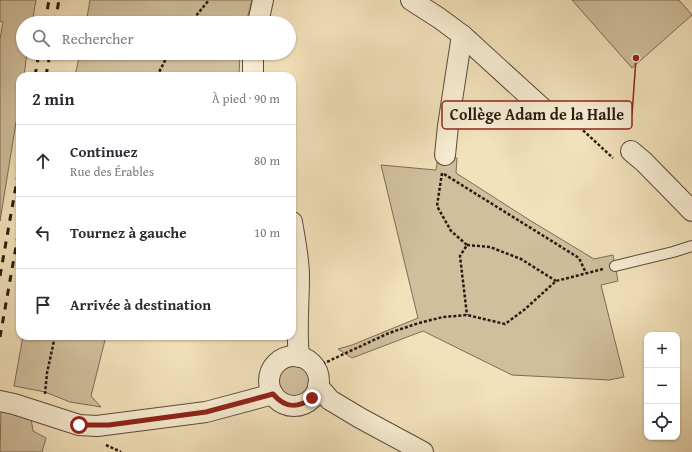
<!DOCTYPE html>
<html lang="fr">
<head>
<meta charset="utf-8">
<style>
	:root { --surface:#fff; --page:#f2f2f3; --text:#2b2b33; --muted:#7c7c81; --line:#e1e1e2 }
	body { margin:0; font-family:"Gentium Book Plus",serif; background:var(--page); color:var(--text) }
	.controls { position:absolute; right:12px; bottom:12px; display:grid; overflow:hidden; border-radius:8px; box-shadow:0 1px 3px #0004 }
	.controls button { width:36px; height:36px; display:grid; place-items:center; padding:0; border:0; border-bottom:1px solid var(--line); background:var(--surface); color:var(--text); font:20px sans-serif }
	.stop { position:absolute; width:12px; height:12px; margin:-9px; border:3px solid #8f2418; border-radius:50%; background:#fff }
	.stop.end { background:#8f2418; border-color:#fff; box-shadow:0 1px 4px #0008 }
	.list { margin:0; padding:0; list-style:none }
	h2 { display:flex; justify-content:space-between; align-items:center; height:52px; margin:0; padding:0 16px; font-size:17px }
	h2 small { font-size:13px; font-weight:400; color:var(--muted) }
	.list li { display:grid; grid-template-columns:26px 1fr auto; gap:12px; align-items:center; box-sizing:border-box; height:72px; padding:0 16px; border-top:1px solid var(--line) }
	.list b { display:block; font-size:15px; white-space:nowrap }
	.list p { margin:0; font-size:13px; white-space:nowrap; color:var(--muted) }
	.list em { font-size:13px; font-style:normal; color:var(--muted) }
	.icon { flex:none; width:22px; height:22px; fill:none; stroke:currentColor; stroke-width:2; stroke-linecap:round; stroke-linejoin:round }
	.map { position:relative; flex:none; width:692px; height:452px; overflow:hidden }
	.search { position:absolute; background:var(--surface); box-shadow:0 1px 3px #0004; left:16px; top:16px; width:280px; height:44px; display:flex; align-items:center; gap:10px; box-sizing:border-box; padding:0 14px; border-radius:22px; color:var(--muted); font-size:15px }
	.panel { position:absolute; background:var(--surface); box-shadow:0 1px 3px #0004; left:16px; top:72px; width:280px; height:268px; border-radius:12px }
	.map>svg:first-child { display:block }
	.green { fill:#d0bf9d; stroke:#7c6d57 }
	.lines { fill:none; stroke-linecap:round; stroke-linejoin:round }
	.service-casing { stroke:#5a4c3b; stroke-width:12 }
	.minor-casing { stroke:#5a4c3b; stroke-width:22 }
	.path { stroke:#281b11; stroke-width:2.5; stroke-dasharray:3 2; stroke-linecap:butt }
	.service { stroke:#f7ecd2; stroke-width:10 }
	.minor { stroke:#f7ecd2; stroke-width:20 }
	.rail { stroke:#281b11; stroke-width:3; stroke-dasharray:7 7; stroke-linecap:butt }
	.route { stroke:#8f2418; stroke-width:5 }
	.leader { fill:none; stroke:#8f2418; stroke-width:1.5 }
	.callout-dot { fill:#8f2418; stroke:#f7ecd2; stroke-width:1.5 }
	.callout { fill:#f7ecd2; stroke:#8f2418; stroke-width:1.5 }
	.callout-label { font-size:16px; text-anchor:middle; font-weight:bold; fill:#281b11 }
</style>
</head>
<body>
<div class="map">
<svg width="692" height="452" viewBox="0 0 692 452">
	<rect width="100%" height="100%" fill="#f2e1ba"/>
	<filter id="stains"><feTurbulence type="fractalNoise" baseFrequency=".005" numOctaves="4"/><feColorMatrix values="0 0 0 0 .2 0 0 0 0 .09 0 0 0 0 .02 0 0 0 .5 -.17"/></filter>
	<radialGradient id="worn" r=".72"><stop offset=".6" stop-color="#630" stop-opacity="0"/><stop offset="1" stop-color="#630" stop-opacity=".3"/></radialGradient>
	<g class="green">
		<polygon points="0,0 36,0 32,23 23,23 23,53 27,53 24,76 20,76 20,98 0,221 0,39 3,22 0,21"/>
		<polygon points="90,0 252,0 246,23 86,23"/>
		<polygon points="572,0 679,0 692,15 632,68"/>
		<polygon points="80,53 240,53 239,76 75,76"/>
		<polygon points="438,157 457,158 456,173 531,221 594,259 613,255 618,281 601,285 624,377 609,380 512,375 423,331 352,358 338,349 352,345 418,318 381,165 436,170"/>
		<polygon points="23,336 106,336 91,396 101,407 70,402 45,392 14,386"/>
		<circle cx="294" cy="381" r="15"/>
		<polygon points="1,409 31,418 33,431 46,438 42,452 0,452"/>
	</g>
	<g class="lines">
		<g class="service-casing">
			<polyline id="service" points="615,266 673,252 692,246"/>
		</g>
		<g class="minor-casing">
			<g id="minor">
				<polyline points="411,0 439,18 462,35 542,108"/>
				<polyline points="258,23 263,0"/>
				<polyline points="253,76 253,53"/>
				<polyline points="631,151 644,162 692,211"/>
				<polyline points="445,155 448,126 462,35"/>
				<path d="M292 222C295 240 299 258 299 277 299 303 296 330 299 357"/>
				<circle cx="294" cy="381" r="25"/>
				<polyline points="318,386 330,400 360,418 423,452"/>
				<polyline points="0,401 14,404 79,425 97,426 206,412 273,394"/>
			</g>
		</g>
		<g class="path">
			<polyline points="190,23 209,0"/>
			<polyline points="157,76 169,53"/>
			<polyline points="561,110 613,158"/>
			<polyline points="442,173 437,206 451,231 467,245 460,256 467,315"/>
			<polyline points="444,174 579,258 586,273"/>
			<polyline points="467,245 490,247 521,259 556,281"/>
			<polyline points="318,366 389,333 419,323 443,317 467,315 505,324 524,310 556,281 603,269"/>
			<polyline points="45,394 47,373 55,336"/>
			<polyline points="106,445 121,452"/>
		</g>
		<use href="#service" class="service"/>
		<use href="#minor" class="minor"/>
		<g class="rail">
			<polyline points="45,23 49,0"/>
			<polyline points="55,23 59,0"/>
			<polyline points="35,76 39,53"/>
			<polyline points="46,76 50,53"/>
			<polyline points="0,276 20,163"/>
			<polyline points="0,337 20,224"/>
		</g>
	</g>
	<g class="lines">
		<path class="route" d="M79 425H109L206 412 273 394C285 408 297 409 312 398"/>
	</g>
	<path class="leader" d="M636 58L632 115"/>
	<circle class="callout-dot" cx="636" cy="58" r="4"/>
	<rect class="callout" x="442" y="101" width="190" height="28" rx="4"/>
	<g class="callout-label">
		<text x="537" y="120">Collège Adam de la Halle</text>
	</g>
	<rect width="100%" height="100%" filter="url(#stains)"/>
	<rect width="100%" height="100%" fill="url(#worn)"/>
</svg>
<div class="controls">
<button>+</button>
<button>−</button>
<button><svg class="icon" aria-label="locate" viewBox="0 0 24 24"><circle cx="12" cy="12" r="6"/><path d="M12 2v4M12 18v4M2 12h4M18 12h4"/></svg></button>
</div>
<div class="stop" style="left:79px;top:425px"></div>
<div class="stop end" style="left:312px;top:398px"></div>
<div class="search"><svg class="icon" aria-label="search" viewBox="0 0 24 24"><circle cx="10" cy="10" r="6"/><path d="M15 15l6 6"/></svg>Rechercher</div>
<section class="panel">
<h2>2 min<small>À pied · 90 m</small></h2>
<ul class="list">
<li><svg class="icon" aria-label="ahead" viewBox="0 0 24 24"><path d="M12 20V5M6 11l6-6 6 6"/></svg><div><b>Continuez</b><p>Rue des Érables</p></div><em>80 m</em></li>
<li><svg class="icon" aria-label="left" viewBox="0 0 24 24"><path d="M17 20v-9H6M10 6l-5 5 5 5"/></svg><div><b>Tournez à gauche</b></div><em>10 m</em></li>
<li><svg class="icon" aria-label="arrive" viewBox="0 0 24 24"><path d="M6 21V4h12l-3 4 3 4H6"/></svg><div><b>Arrivée à destination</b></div></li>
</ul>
</section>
</div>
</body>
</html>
